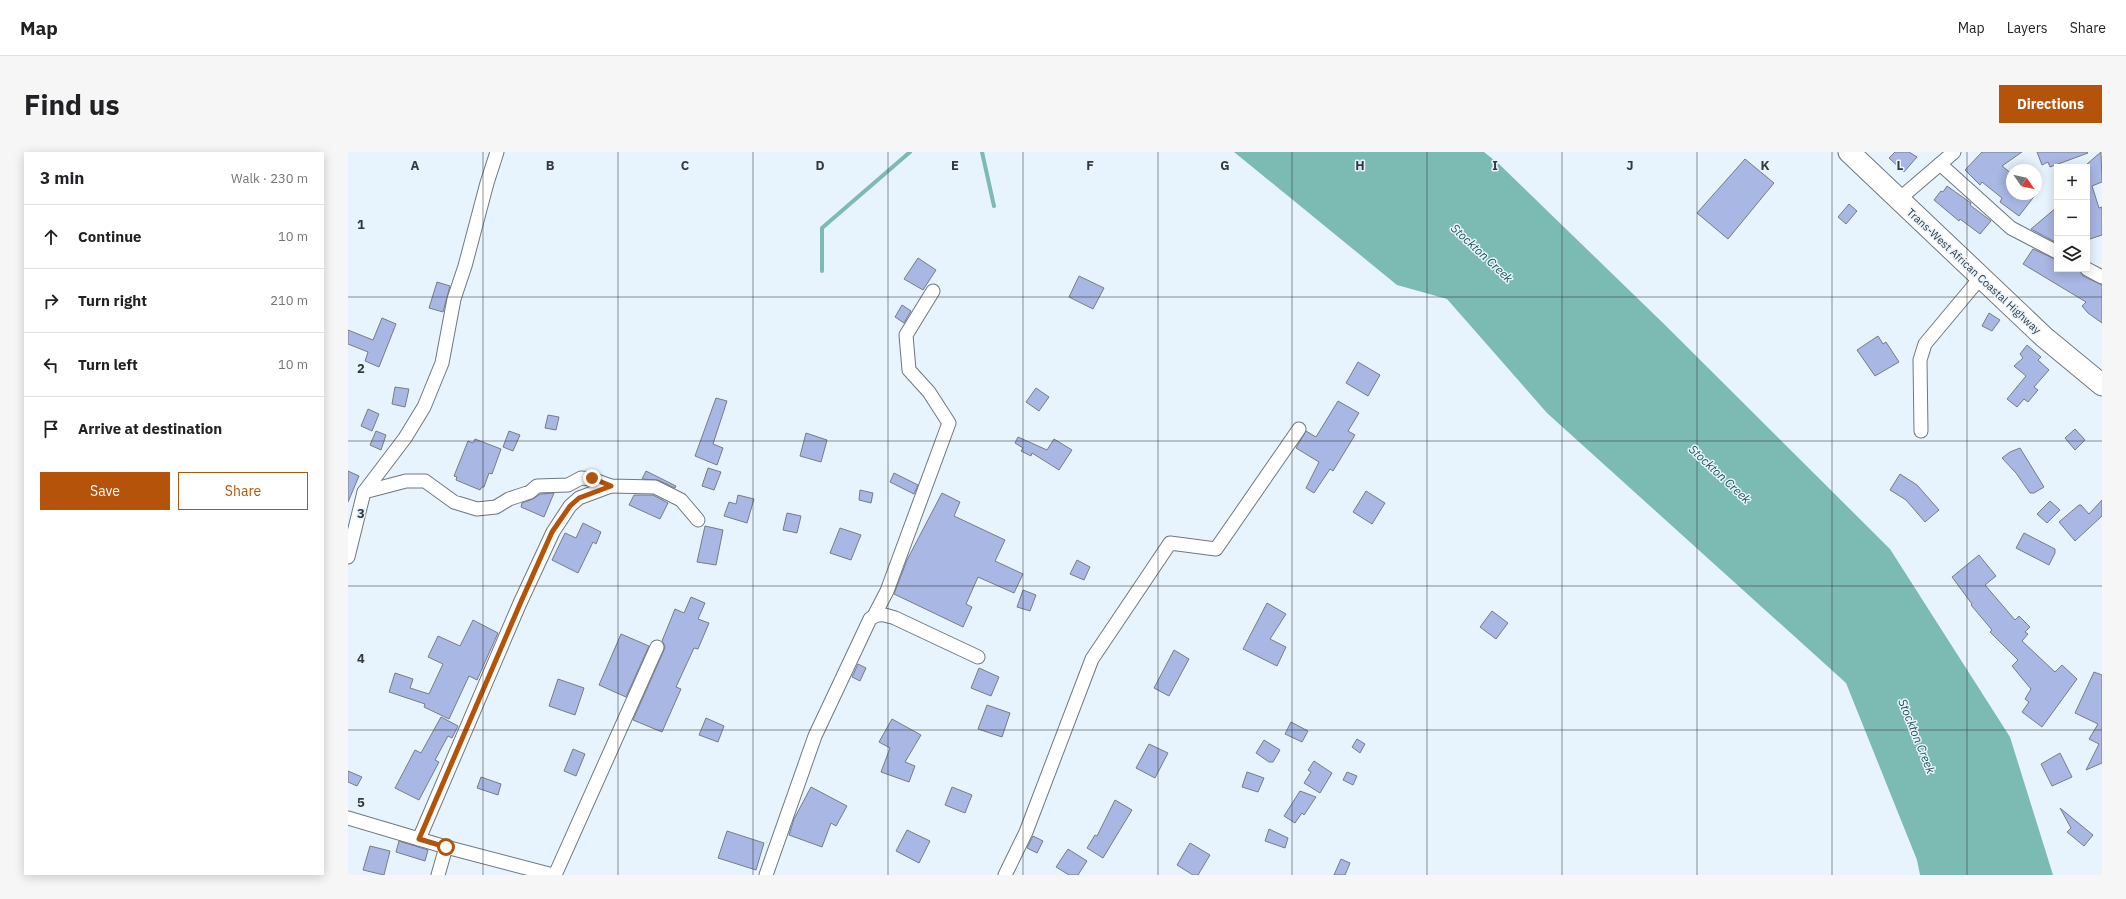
<!DOCTYPE html>
<html lang="en">
<head>
<meta charset="utf-8">
<style>
	:root { --surface:#fff; --page:#f6f6f6; --text:#202124; --muted:#757577; --line:#e0e0e0; --accent:#b45309 }
	body { margin:0; font-family:"IBM Plex Sans",sans-serif; background:var(--page); color:var(--text) }
	.controls { position:absolute; right:12px; top:12px; display:grid; overflow:hidden; border-radius:0px; box-shadow:0 2px 10px #0003 }
	.controls button { width:36px; height:36px; display:grid; place-items:center; padding:0; border:0; border-bottom:1px solid var(--line); background:var(--surface); color:var(--text); font:20px sans-serif }
	.compass { position:absolute; left:1658px; top:12px; width:36px; height:36px; border-radius:50%; background:var(--surface); box-shadow:0 2px 10px #0003; rotate:124deg }
	.stop { position:absolute; width:12px; height:12px; margin:-9px; border:3px solid #b45309; border-radius:50%; background:#fff }
	.stop.end { background:#b45309; border-color:#fff; box-shadow:0 1px 4px #0008 }
	.list { margin:0; padding:0; list-style:none }
	h2 { display:flex; justify-content:space-between; align-items:center; height:52px; margin:0; padding:0 16px; font-size:17px }
	h2 small { font-size:13px; font-weight:400; color:var(--muted) }
	.list li { display:grid; grid-template-columns:26px 1fr auto; gap:12px; align-items:center; box-sizing:border-box; height:64px; padding:0 16px; border-top:1px solid var(--line) }
	.list b { display:block; font-size:15px; white-space:nowrap }
	.list em { font-size:13px; font-style:normal; color:var(--muted) }
	.actions { display:flex; gap:8px; padding:12px 16px }
	.actions a { flex:1; padding:9px 0; border:1px solid var(--accent); border-radius:0px; text-align:center; font-size:14px; color:var(--accent) }
	.actions .main { background:var(--accent); color:#fff }
	.icon { flex:none; width:22px; height:22px; fill:none; stroke:currentColor; stroke-width:2; stroke-linecap:round; stroke-linejoin:round }
	.map { position:relative; flex:none; width:1754px; height:723px; overflow:hidden; border-radius:0px }
	header { display:flex; align-items:center; gap:24px; box-sizing:border-box; height:56px; padding:0 20px; background:var(--surface); border-bottom:1px solid var(--line) }
	header strong { font-size:19px }
	nav { display:flex; gap:22px; margin-inline-start:auto; font-size:14px }
	.intro { display:flex; align-items:center; justify-content:space-between; box-sizing:border-box; height:96px; padding:0 24px }
	h1 { margin:0; font-size:28px }
	.button { padding:10px 18px; border-radius:0px; background:var(--accent); color:#fff; font-size:14px; font-weight:700 }
	main { display:flex; gap:24px; padding:0 24px }
	aside { flex:1; background:var(--surface); border-radius:0px; box-shadow:0 2px 10px #0003 }
	.map>svg:first-child { display:block }
	.water { fill:#7cbab4 }
	.lines { fill:none; stroke-linecap:round; stroke-linejoin:round }
	.stream { stroke:#7cbab4; stroke-width:4 }
	.building { fill:#a8b7e3; stroke:#787c87 }
	.minor-casing { stroke:#6e7880; stroke-width:15 }
	.trunk-casing { stroke:#6e7880; stroke-width:23 }
	.minor { stroke:#fff; stroke-width:13 }
	.trunk { stroke:#fff; stroke-width:21 }
	.route { stroke:#b45309; stroke-width:5 }
	.grid { fill:none; stroke:#35393d; stroke-width:1; stroke-opacity:0.55 }
	.labels { text-anchor:middle; dominant-baseline:central; stroke-width:3; stroke-linejoin:round; paint-order:stroke }
	.street-label { font-size:11px; fill:#35393d; stroke:#e8f4fd }
	.water-label { font-size:12px; font-style:italic; fill:#1f5550; stroke:#e8f4fd }
	.grid-label { font-size:13px; text-anchor:middle; font-weight:bold; fill:#35393d; stroke:#e8f4fd; stroke-width:3; stroke-linejoin:round; paint-order:stroke }
</style>
</head>
<body>
<header>
<strong>Map</strong>
<nav><a>Map</a><a>Layers</a><a>Share</a></nav>
</header>
<div class="intro"><h1>Find us</h1><a class="button">Directions</a></div>
<main>
<aside>
<h2>3 min<small>Walk · 230 m</small></h2>
<ul class="list">
<li><svg class="icon" aria-label="ahead" viewBox="0 0 24 24"><path d="M12 20V5M6 11l6-6 6 6"/></svg><div><b>Continue</b></div><em>10 m</em></li>
<li><svg class="icon" aria-label="right" viewBox="0 0 24 24"><path d="M7 20v-9h11M14 6l5 5-5 5"/></svg><div><b>Turn right</b></div><em>210 m</em></li>
<li><svg class="icon" aria-label="left" viewBox="0 0 24 24"><path d="M17 20v-9H6M10 6l-5 5 5 5"/></svg><div><b>Turn left</b></div><em>10 m</em></li>
<li><svg class="icon" aria-label="arrive" viewBox="0 0 24 24"><path d="M6 21V4h12l-3 4 3 4H6"/></svg><div><b>Arrive at destination</b></div></li>
</ul>
<div class="actions"><a class="main">Save</a><a>Share</a></div>
</aside>
<div class="map">
<svg width="1754" height="723" viewBox="0 0 1754 723">
	<rect width="100%" height="100%" fill="#e8f4fd"/>
	<polygon class="water" points="886,0 1136,0 1151,12 1316,172 1542,397 1662,585 1705,723 1572,723 1569,708 1498,531 1199,261 1099,147 1049,133"/>
	<g class="lines">
		<g class="stream">
			<polyline points="634,0 646,54"/>
			<polyline points="474,119 474,76 562,0"/>
		</g>
	</g>
	<g class="building">
		<polygon points="1547,0 1561,0 1569,5 1556,20 1541,6"/>
		<polygon points="1634,0 1674,0 1654,14 1664,22 1664,42 1688,42 1671,64 1652,50 1654,46 1634,30 1632,33 1617,18"/>
		<polygon points="1689,0 1739,0 1740,1 1702,15 1700,10 1694,13"/>
		<polygon points="1753,0 1754,30 1744,34 1751,56 1754,55 1754,83 1739,88 1739,12"/>
		<polygon points="1397,7 1426,31 1380,87 1349,61"/>
		<polygon points="1599,34 1623,51 1622,53 1643,69 1632,82 1612,67 1611,69 1586,48 1593,39 1595,40"/>
		<polygon points="1501,52 1509,59 1498,72 1490,65"/>
		<polygon points="1709,55 1709,91 1683,77"/>
		<polygon points="1685,97 1709,108 1709,117 1731,117 1735,124 1754,133 1754,171 1740,161 1734,154 1738,150 1675,112"/>
		<polygon points="570,106 588,118 575,138 556,127"/>
		<polygon points="731,124 756,136 745,157 721,145"/>
		<polygon points="89,130 102,134 95,160 81,156"/>
		<polygon points="554,153 563,159 556,171 547,165"/>
		<polygon points="1641,161 1652,168 1644,179 1634,174"/>
		<polygon points="34,166 48,172 31,215 17,209 20,200 0,192 0,178 25,188"/>
		<polygon points="1530,184 1535,192 1538,190 1551,210 1527,224 1509,198"/>
		<polygon points="1679,193 1693,205 1690,208 1701,218 1686,235 1690,238 1680,250 1676,247 1669,255 1659,247 1678,224 1666,214 1675,206 1672,202"/>
		<polygon points="1010,210 1032,223 1020,244 998,231"/>
		<polygon points="47,235 61,237 57,255 44,252"/>
		<polygon points="688,236 701,245 691,259 678,250"/>
		<polygon points="368,246 379,249 365,292 375,296 369,313 347,304"/>
		<polygon points="990,249 1011,261 1000,279 1007,283 985,319 982,317 966,341 958,336 971,310 948,296 958,279 968,285"/>
		<polygon points="20,257 31,262 24,279 13,274"/>
		<polygon points="200,263 211,265 208,278 197,276"/>
		<polygon points="1727,277 1737,288 1727,298 1717,286"/>
		<polygon points="28,279 38,283 33,298 22,293"/>
		<polygon points="161,279 172,283 165,299 155,295"/>
		<polygon points="458,281 479,288 473,310 452,304"/>
		<polygon points="670,285 699,298 706,287 724,298 711,318 684,301 683,304 673,299 675,296 667,291"/>
		<polygon points="127,287 153,297 144,322 141,321 136,335 134,335 132,338 108,328 109,325 106,324 120,289 125,291"/>
		<polygon points="1672,296 1696,335 1686,341 1682,341 1668,321 1654,306 1662,300"/>
		<polygon points="360,316 373,320 366,338 354,334"/>
		<polygon points="0,319 11,324 0,350"/>
		<polygon points="298,319 328,334 327,336 310,328 294,327"/>
		<polygon points="546,321 570,333 566,342 542,330"/>
		<polygon points="1552,322 1569,333 1591,358 1577,370 1558,348 1542,338"/>
		<polygon points="512,338 525,341 523,351 511,348"/>
		<polygon points="1018,339 1037,351 1024,372 1005,360"/>
		<polygon points="206,341 196,365 173,355 174,351 185,347 192,342"/>
		<polygon points="594,341 612,350 606,364 657,388 647,409 675,422 666,441 630,425 618,452 624,455 615,475 546,442 559,408"/>
		<polygon points="286,343 305,343 320,351 312,367 281,353"/>
		<polygon points="390,343 406,347 399,371 376,364 381,350 388,352"/>
		<polygon points="1754,348 1754,364 1727,389 1711,370 1731,353 1733,353 1741,362"/>
		<polygon points="1702,349 1712,358 1699,371 1689,362"/>
		<polygon points="439,361 453,364 449,381 435,378"/>
		<polygon points="235,371 253,380 248,392 245,390 230,421 204,408 217,381 228,386"/>
		<polygon points="357,374 375,378 368,413 349,410"/>
		<polygon points="492,376 513,383 503,408 482,401"/>
		<polygon points="1676,381 1707,397 1707,401 1701,413 1668,396"/>
		<polygon points="1631,403 1648,424 1637,433 1667,468 1671,464 1682,475 1677,480 1680,482 1674,489 1707,520 1714,513 1729,527 1694,575 1674,560 1681,550 1677,547 1683,537 1664,514 1670,508 1642,480 1644,478 1623,453 1624,452 1604,425"/>
		<polygon points="729,408 742,415 736,428 722,422"/>
		<polygon points="675,438 688,443 682,459 669,455"/>
		<polygon points="343,445 357,451 350,467 361,471 350,497 346,496 328,535 333,537 314,580 285,568 316,498 317,494 314,489 327,457 336,461"/>
		<polygon points="919,451 938,462 922,487 938,495 929,514 895,497"/>
		<polygon points="1144,459 1160,471 1148,487 1132,475"/>
		<polygon points="125,468 150,481 129,528 121,524 101,567 76,555 77,552 41,540 47,521 65,527 62,536 81,542 95,512 80,505 90,484 112,494"/>
		<polygon points="273,482 301,494 278,545 251,533"/>
		<polygon points="826,498 841,507 821,544 806,536"/>
		<polygon points="510,512 518,516 512,529 504,525"/>
		<polygon points="631,516 651,525 643,544 623,536"/>
		<polygon points="1746,520 1754,523 1754,611 1738,618 1751,592 1741,587 1750,572 1727,561"/>
		<polygon points="210,527 236,536 227,563 201,554"/>
		<polygon points="639,553 662,561 654,585 630,577"/>
		<polygon points="93,565 110,574 104,586 100,584 87,608 91,610 71,648 47,636 67,598 73,601"/>
		<polygon points="358,566 376,574 370,590 351,583"/>
		<polygon points="544,567 573,583 557,610 567,614 561,630 533,620 542,596 531,590"/>
		<polygon points="943,570 960,579 954,590 937,582"/>
		<polygon points="1009,587 1017,592 1012,601 1004,595"/>
		<polygon points="916,588 932,598 925,610 921,610 908,601"/>
		<polygon points="801,592 820,601 807,626 788,616"/>
		<polygon points="225,597 237,602 228,624 216,619"/>
		<polygon points="1712,601 1724,625 1704,634 1693,612"/>
		<polygon points="966,609 984,621 972,641 956,631 963,620 960,618"/>
		<polygon points="0,619 14,625 9,634 0,630"/>
		<polygon points="899,620 916,626 910,640 894,635"/>
		<polygon points="999,620 1009,624 1005,633 995,628"/>
		<polygon points="133,625 153,632 150,643 129,636"/>
		<polygon points="463,635 499,654 488,674 483,671 474,695 441,683 446,667"/>
		<polygon points="604,635 624,643 617,661 597,653"/>
		<polygon points="952,639 968,645 956,663 954,661 947,671 936,664"/>
		<polygon points="767,648 784,658 755,706 739,696 747,683 749,684"/>
		<polygon points="1712,656 1745,683 1736,694 1719,680 1723,676"/>
		<polygon points="921,677 940,686 937,696 917,689"/>
		<polygon points="559,678 582,689 571,711 548,699"/>
		<polygon points="379,679 416,691 408,718 370,706"/>
		<polygon points="685,684 695,689 689,701 679,696"/>
		<polygon points="51,689 80,698 77,709 48,700"/>
		<polygon points="842,691 862,703 850,723 845,723 829,713"/>
		<polygon points="22,694 42,699 36,723 15,718"/>
		<polygon points="720,697 739,709 730,723 721,723 708,715"/>
		<polygon points="993,707 1002,711 997,723 986,723"/>
	</g>
	<g class="lines">
		<g class="minor-casing">
			<g id="minor">
				<polyline points="1592,12 1663,76 1709,100"/>
				<polyline points="1550,48 1606,0"/>
				<polyline points="1739,117 1754,125"/>
				<polyline points="1573,279 1572,208 1577,192 1633,125"/>
				<polyline points="16,340 58,329 77,329 106,350 129,357 148,355 161,347 182,340 189,334 220,333 233,326 244,327 263,334 307,335 333,348 350,368"/>
				<polyline points="0,405 16,340 57,286 76,255 94,211 106,147 117,114 139,31 149,0"/>
				<polyline points="527,462 539,439 601,271 581,240 561,218 558,183 585,139"/>
				<polyline points="0,666 98,695 205,723"/>
				<polyline points="71,687 172,451 205,380 222,354 231,346 263,334"/>
				<polyline points="90,723 98,695"/>
				<polyline points="207,723 309,495"/>
				<path d="M418 723 467 584 522 467C530 460 538 463 547 466L630 505"/>
				<polyline points="657,723 678,680 744,507 822,391 868,397 951,277"/>
			</g>
		</g>
		<g class="trunk-casing">
			<polyline id="trunk" points="1501,0 1696,185 1754,233"/>
		</g>
		<use href="#minor" class="minor"/>
		<use href="#trunk" class="trunk"/>
	</g>
	<g class="lines">
		<polyline class="route" points="98,695 71,687 172,452 204,380 222,354 231,346 263,334 244,326"/>
	</g>
	<path class="grid" d="M135 0V723M270 0V723M405 0V723M540 0V723M675 0V723M810 0V723M944 0V723M1079 0V723M1214 0V723M1349 0V723M1484 0V723M1619 0V723M0 145H1754M0 289H1754M0 434H1754M0 578H1754"/>
	<g class="labels">
		<g class="street-label">
			<text transform="translate(1626 119) rotate(43)">Trans-West African Coastal Highway</text>
		</g>
		<g class="water-label">
			<text transform="translate(1134 101) rotate(43)">Stockton Creek</text>
			<text transform="translate(1372 322) rotate(43)">Stockton Creek</text>
			<text transform="translate(1569 584) rotate(68)">Stockton Creek</text>
		</g>
	</g>
	<g class="grid-label">
		<text x="67" y="18">A</text>
		<text x="202" y="18">B</text>
		<text x="337" y="18">C</text>
		<text x="472" y="18">D</text>
		<text x="607" y="18">E</text>
		<text x="742" y="18">F</text>
		<text x="877" y="18">G</text>
		<text x="1012" y="18">H</text>
		<text x="1147" y="18">I</text>
		<text x="1282" y="18">J</text>
		<text x="1417" y="18">K</text>
		<text x="1552" y="18">L</text>
		<text x="13" y="77">1</text>
		<text x="13" y="221">2</text>
		<text x="13" y="366">3</text>
		<text x="13" y="511">4</text>
		<text x="13" y="655">5</text>
	</g>
</svg>
<div class="controls">
<button>+</button>
<button>−</button>
<button><svg class="icon" aria-label="layers" viewBox="0 0 24 24"><path d="M12 4l9 5-9 5-9-5zM3 14l9 5 9-5"/></svg></button>
</div>
<svg class="compass" viewBox="-18 -18 36 36"><path d="M0-13l5 13h-10z" fill="#e53935"/><path d="M0 13l5-13h-10z" fill="#757577"/></svg>
<div class="stop" style="left:98px;top:695px"></div>
<div class="stop end" style="left:244px;top:326px"></div>
</div>
</main>
</body>
</html>
